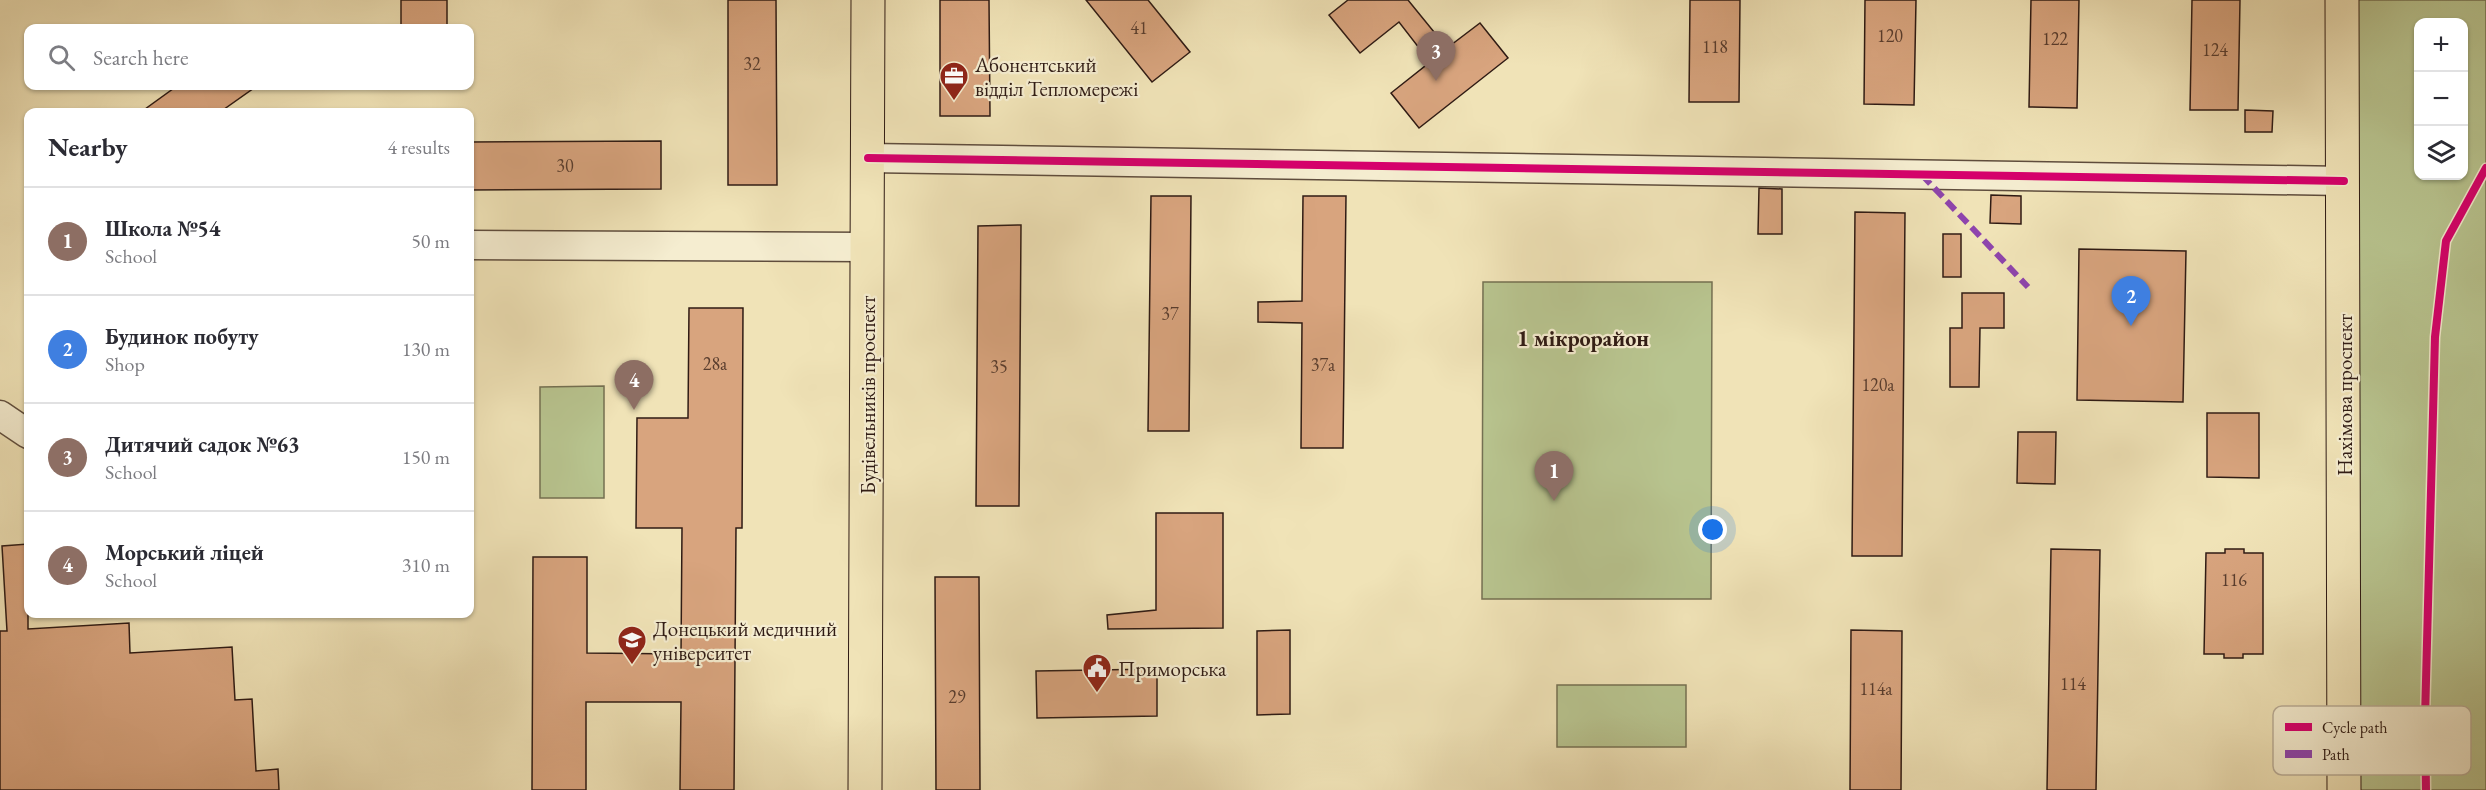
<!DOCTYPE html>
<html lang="en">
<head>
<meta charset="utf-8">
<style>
	:root { --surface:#fff; --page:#f7f7f7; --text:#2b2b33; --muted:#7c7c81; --line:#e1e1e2; --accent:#8f2418 }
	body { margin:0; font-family:"EB Garamond",serif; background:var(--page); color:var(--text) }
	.controls { position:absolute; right:18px; top:18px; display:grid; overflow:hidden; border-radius:12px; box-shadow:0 2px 4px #0004 }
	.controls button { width:54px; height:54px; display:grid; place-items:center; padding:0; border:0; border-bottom:2px solid var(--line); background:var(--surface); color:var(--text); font:30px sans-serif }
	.you { position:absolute; left:1713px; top:530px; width:21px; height:21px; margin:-15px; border:4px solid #fff; border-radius:50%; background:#1a73e8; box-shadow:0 0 0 9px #1a73e833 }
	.badge { display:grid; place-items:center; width:39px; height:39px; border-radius:50%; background:var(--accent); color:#fff; font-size:20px; font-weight:700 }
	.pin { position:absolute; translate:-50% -50px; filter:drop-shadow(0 2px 3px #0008) }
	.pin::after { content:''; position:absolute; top:32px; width:21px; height:18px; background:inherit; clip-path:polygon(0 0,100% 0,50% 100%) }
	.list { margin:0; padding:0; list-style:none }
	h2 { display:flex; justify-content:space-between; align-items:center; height:78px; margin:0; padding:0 24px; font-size:26px }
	h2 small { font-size:20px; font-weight:400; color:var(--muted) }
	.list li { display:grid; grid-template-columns:39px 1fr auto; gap:18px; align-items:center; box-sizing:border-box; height:108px; padding:0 24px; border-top:2px solid var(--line) }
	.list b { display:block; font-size:22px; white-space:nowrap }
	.list p { margin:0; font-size:20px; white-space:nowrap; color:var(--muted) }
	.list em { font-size:20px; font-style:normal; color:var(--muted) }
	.icon { flex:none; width:33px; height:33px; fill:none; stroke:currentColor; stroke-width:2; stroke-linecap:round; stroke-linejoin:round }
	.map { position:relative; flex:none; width:2486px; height:790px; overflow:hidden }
	.search { position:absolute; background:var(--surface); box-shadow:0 2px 4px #0004; left:24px; top:24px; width:450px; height:66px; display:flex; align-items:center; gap:15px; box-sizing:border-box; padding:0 21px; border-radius:12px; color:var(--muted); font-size:22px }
	.panel { position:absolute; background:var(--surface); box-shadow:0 2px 4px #0004; left:24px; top:108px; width:450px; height:510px; border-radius:12px }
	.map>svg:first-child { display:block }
	.green { fill:#b8c48f; stroke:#747052; stroke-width:1.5; fill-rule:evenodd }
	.building { fill:#d8a47e; stroke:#2f1b14; stroke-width:1.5 }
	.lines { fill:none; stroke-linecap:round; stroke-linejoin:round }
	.minor-casing { stroke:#5f4d3d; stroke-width:31 }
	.major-casing { stroke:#2f1b14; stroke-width:35 }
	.minor { stroke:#f5edd0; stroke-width:28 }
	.major { stroke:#f0e3b7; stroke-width:33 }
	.quiet { stroke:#8e44ad; stroke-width:6; stroke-dasharray:12 6; stroke-linecap:butt }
	.cycleway-casing { stroke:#f5edd0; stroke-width:11 }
	.cycleway { stroke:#d6006c; stroke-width:8 }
	.labels { text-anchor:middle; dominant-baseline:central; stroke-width:4.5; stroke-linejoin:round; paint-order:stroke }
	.number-label { font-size:18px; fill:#593d2e }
	.poi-label { font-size:21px; fill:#2f1b14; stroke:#f5edd0; text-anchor:start }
	.street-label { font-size:21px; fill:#2f1b14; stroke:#f5edd0 }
	.neighbourhood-label { font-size:22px; font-weight:bold; fill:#2f1b14; stroke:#f5edd0 }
	.key { fill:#f5edd0; stroke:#baae98; stroke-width:1.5 }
	.key-label { font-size:16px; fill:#2f1b14 }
</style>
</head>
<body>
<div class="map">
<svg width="2486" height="790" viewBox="0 0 2486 790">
	<rect width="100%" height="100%" fill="#f0e3b7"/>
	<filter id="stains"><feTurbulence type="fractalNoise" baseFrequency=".00333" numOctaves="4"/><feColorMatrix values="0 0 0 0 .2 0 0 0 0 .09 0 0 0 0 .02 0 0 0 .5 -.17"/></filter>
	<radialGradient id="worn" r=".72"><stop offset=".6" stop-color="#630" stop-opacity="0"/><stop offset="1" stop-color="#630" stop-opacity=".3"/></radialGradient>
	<g class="green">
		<path d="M2355 0H2486V790H2348ZM2418 22H2464V176H2418Z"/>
		<polygon points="1483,282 1712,282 1711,599 1482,599"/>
		<polygon points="604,386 604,498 540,498 540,387"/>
		<rect x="1557" y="685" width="129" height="62"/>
	</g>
	<g class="building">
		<rect x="401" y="0" width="46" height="28"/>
		<polygon points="728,0 776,0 777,185 728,185"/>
		<polygon points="940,0 989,0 990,116 940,116"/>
		<polygon points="1086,0 1148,0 1190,52 1152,82"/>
		<polygon points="1348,0 1408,0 1447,48 1480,23 1508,58 1419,128 1391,93 1430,62 1399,22 1360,53 1329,15"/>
		<polygon points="1690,0 1740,0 1739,102 1689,102"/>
		<polygon points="1865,0 1916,0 1914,105 1864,104"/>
		<polygon points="2031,0 2079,0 2077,108 2029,107"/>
		<polygon points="2192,0 2240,0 2238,110 2190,110"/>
		<polygon points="177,86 257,86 220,112 141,112"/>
		<polygon points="2245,110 2273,111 2272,132 2245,132"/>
		<polygon points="661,141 661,189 470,190 470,142"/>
		<polygon points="1759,188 1782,189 1782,234 1758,234"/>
		<polygon points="1991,195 2021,196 2021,224 1990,223"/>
		<polygon points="1151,196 1191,196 1189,431 1148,431"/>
		<polygon points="1303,196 1346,196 1343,448 1301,448 1302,323 1258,322 1258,302 1302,301"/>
		<polygon points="1855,212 1905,213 1902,556 1852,556"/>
		<polygon points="1021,225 1019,506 976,506 978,226"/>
		<rect x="1943" y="234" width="18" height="43"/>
		<polygon points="2079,249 2186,251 2183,402 2077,400"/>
		<polygon points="1962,293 2004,293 2004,328 1980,328 1979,387 1950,387 1950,328 1962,328"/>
		<polygon points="689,308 743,308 742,528 736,528 734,790 680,790 681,702 586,702 586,790 532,790 533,557 587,557 587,653 681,654 682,528 636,528 637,418 688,418"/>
		<polygon points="2207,413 2259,413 2259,478 2207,477"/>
		<polygon points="2018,432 2056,432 2055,484 2017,483"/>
		<polygon points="1156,513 1223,513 1223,628 1108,629 1107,615 1156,610"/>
		<polygon points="28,544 28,629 129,623 130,653 232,647 235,700 252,699 256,771 278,769 279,790 0,790 0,631 7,631 2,546"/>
		<polygon points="2051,549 2100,550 2096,790 2047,790"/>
		<polygon points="2225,549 2244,549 2244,553 2263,553 2263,654 2243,654 2243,658 2224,658 2224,654 2204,654 2206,553 2225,553"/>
		<polygon points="935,577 979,577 980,790 936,790"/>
		<polygon points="1290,630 1290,714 1257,715 1257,631"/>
		<polygon points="1851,630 1902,631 1901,790 1850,790"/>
		<polygon points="1157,669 1157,716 1037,718 1036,671"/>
	</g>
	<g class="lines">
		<g class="minor-casing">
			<g id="minor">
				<polyline points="868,158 2344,181"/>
				<polyline points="470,245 868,247"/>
				<polyline points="0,415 28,434"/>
			</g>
		</g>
		<g class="major-casing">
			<g id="major">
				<polyline points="2342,0 2344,790"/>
				<polyline points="865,790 868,0"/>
			</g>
		</g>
		<use href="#minor" class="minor"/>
		<use href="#major" class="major"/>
		<polyline class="quiet" points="1922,175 2028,287"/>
		<g class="cycleway-casing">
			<g id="cycleway">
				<polyline points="868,158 2344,181"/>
				<polyline points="2426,790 2425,719 2435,337 2446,241 2486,168"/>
			</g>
		</g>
		<use href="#cycleway" class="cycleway"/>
	</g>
	<defs>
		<g id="office-pin" transform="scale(1.5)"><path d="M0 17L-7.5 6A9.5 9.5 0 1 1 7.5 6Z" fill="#8f2418" stroke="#f5edd0"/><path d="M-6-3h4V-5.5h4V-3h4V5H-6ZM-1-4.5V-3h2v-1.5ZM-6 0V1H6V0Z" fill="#fff"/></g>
		<g id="university-pin" transform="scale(1.5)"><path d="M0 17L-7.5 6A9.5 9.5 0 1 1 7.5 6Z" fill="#8f2418" stroke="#f5edd0"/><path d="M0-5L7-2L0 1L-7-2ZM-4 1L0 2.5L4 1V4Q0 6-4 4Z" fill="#fff"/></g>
		<g id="civic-pin" transform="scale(1.5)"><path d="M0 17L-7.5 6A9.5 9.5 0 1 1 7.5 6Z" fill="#8f2418" stroke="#f5edd0"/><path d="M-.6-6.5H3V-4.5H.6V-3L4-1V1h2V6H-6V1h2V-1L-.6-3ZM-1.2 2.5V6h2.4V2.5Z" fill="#fff"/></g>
	</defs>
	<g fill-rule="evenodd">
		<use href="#office-pin" x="954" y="76"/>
		<use href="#university-pin" x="632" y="640"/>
		<use href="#civic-pin" x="1097" y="668"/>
	</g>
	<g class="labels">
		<g class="number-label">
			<text x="1139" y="27">41</text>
			<text x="1890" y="35">120</text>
			<text x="2055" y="38">122</text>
			<text x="1715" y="46">118</text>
			<text x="2215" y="49">124</text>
			<text x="752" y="63">32</text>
			<text x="565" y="165">30</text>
			<text x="1170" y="313">37</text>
			<text x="715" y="363">28а</text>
			<text x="1323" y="364">37а</text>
			<text x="999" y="366">35</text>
			<text x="1878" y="384">120а</text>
			<text x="2234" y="579">116</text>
			<text x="2073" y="683">114</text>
			<text x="1876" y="688">114а</text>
			<text x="957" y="696">29</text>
		</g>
		<g class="poi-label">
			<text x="975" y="64">Абонентський<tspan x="975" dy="24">відділ Тепломережі</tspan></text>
			<text x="653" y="628">Донецький медичний<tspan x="653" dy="24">університет</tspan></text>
			<text x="1118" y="668">Приморська</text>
		</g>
		<g class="street-label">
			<text transform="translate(867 395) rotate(-90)">Будівельників проспект</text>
			<text transform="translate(2344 395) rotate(-90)">Нахімова проспект</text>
		</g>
		<g class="neighbourhood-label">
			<text x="1583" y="338">1 мікрорайон</text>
		</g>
	</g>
	<rect x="2273" y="706" width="198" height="69" rx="9" class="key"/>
	<rect x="2285" y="723" width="27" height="8" fill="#d6006c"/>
	<rect x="2285" y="750" width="27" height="8" fill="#8e44ad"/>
	<g class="key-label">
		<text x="2322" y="733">Cycle path</text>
		<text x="2322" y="760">Path</text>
	</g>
	<rect width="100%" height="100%" filter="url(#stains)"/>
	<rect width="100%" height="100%" fill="url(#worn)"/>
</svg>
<div class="controls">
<button>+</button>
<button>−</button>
<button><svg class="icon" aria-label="layers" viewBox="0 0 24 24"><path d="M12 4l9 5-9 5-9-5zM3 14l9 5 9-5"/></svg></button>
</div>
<div class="you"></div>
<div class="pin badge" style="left:1554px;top:501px;background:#8d6e63">1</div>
<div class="pin badge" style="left:2131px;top:326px;background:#3f7fe0">2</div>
<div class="pin badge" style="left:1436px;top:81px;background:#8d6e63">3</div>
<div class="pin badge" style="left:634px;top:410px;background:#8d6e63">4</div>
<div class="search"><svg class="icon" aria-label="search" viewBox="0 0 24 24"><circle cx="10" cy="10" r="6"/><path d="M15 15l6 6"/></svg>Search here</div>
<section class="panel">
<h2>Nearby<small>4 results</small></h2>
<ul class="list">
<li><span class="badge" style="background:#8d6e63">1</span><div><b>Школа №54</b><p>School</p></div><em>50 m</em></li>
<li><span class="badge" style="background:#3f7fe0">2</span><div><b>Будинок побуту</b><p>Shop</p></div><em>130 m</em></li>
<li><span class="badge" style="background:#8d6e63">3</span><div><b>Дитячий садок №63</b><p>School</p></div><em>150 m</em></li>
<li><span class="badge" style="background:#8d6e63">4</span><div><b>Морський ліцей</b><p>School</p></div><em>310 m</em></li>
</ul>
</section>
</div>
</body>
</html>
